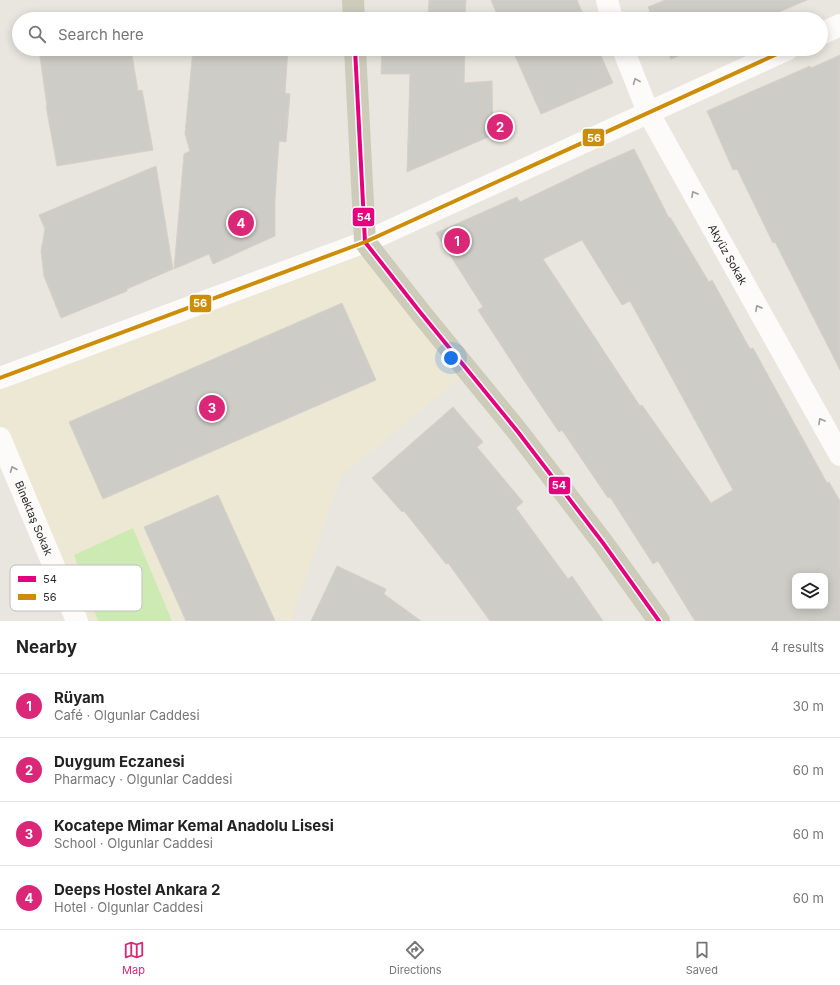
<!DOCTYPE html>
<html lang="en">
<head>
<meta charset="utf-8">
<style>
	:root { --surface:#fff; --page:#f6f6f6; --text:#222; --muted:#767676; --line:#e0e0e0; --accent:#db2777 }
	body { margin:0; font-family:Inter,sans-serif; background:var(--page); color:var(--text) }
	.controls { position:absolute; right:12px; bottom:12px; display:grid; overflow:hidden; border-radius:8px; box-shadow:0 2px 10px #0003 }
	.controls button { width:36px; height:36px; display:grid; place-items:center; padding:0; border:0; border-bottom:1px solid var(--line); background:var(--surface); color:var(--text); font:20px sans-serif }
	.you { position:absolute; left:451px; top:358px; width:14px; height:14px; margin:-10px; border:3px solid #fff; border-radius:50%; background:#1a73e8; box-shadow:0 0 0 6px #1a73e833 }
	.badge { display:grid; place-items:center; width:26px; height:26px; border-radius:50%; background:var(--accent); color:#fff; font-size:13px; font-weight:700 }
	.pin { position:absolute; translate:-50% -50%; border:2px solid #fff; box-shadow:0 1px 4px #0006 }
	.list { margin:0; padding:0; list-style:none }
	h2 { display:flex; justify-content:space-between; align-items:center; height:52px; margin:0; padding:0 16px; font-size:17px }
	h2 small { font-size:13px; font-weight:400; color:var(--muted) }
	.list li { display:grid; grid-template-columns:26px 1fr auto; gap:12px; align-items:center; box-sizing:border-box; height:64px; padding:0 16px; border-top:1px solid var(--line) }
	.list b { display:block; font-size:15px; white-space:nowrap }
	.list p { margin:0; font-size:13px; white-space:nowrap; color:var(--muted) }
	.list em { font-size:13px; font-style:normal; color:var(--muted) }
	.icon { flex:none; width:22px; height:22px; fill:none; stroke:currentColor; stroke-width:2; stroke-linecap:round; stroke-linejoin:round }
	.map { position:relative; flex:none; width:840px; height:621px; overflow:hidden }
	.search { position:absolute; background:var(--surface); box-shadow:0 2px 10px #0003; left:12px; right:12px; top:12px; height:44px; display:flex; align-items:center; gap:10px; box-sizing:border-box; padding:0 14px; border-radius:22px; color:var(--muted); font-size:15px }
	.sheet { height:308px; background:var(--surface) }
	nav { display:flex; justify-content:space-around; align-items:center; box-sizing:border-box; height:56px; border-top:1px solid var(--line); background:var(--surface); font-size:11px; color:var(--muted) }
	nav a { display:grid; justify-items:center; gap:2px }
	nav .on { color:var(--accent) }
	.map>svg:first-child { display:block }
	.education { fill:#ede8d3 }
	.pitch { fill:#ceeab3 }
	.building { fill:#ceccc6; stroke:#d4d1cb; fill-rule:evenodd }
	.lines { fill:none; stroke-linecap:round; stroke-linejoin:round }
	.minor { stroke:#fcfbfa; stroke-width:22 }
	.major { stroke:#cdccbb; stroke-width:22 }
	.bus-1-casing { stroke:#fff; stroke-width:7 }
	.bus-2-casing { stroke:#fff; stroke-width:7 }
	.bus-1 { stroke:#e5007d; stroke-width:4 }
	.bus-2 { stroke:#ce8d08; stroke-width:4 }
	.oneway { stroke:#9e9d9c }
	.labels { text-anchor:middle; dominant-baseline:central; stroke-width:4; stroke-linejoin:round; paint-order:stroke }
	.street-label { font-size:11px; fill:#2a2a2a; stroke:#fff }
	.key { fill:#fff; stroke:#bfbfbf; stroke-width:1 }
	.key-label { font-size:11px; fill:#2a2a2a }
	.line-badge { stroke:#fff; stroke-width:1.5 }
	.badge-label { font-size:11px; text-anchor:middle; font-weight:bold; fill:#fff }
</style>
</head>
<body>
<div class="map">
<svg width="840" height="621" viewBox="0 0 840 621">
	<rect width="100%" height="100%" fill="#e9e6df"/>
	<polygon class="education" points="365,242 468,371 340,477 291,621 77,621 0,438 0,378"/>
	<polygon class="pitch" points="133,528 172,621 98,621 74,555"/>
	<g class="building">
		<polygon points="429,0 466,0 465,19 428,19"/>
		<polygon points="491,0 577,0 585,19 499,19"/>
		<polygon points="665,0 807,0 763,19 653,19 648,7"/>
		<polygon points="39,49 131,49 138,91 142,90 153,150 57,166 46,106 47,106"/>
		<polygon points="193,49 288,49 285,93 290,94 286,142 279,141 275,199 275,236 213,264 209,254 174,269 184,154 190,151 185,134"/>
		<polygon points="382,49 465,49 464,83 492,81 493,135 407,172 410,74 381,74"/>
		<polygon points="512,49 598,49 613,83 541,114"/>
		<polygon points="666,49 695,49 671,59"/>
		<polygon points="840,55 840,370 775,242 773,243 737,169 733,170 707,111 810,66 811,68"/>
		<path d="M634 149 669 218 670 217 709 282 712 280 750 349 753 348 827 483 829 482 840 501V621H695L658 561 653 564 610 497 608 498 562 430 559 432 523 379 478 310 483 307 436 233 517 197 520 202 593 167ZM582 240 622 305 630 301 733 490 711 503 642 405 640 406 543 259ZM795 576H825V606H795Z"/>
		<polygon points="156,166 173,269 127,289 127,291 61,318 44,276 41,251 45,229 39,215"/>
		<polygon points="342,303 376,380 103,499 69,422"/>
		<polygon points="453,407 483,442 477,447 523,502 516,508 568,579 572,576 603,621 490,621 448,563 446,564 404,511 402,512 372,478"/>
		<polygon points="218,495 275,621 186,621 144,527"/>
		<polygon points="337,566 386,589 384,594 421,621 311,621"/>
	</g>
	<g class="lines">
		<g class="minor">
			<polyline points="607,0 612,19"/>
			<polyline points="821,34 840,25"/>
			<path id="s1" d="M623 49 648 112 840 455"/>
			<polyline points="0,378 365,242 788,49"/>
			<path id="s2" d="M0 438 77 621"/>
		</g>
		<g class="major">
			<polyline points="353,0 354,19"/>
			<polyline points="355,49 365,242 420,312 518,432 603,543 659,621"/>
		</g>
		<g class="bus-1-casing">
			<polyline id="bus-1" points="355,49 365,242 420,312 518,432 603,543 659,621"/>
		</g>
		<g class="bus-2-casing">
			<polyline id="bus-2" points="0,378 365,242 788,49"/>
		</g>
		<use href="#bus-1" class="bus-1"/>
		<use href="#bus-2" class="bus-2"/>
	</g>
	<defs><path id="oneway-chevron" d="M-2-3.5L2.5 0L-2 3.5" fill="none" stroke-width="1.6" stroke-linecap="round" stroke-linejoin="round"/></defs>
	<g class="oneway">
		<use href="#oneway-chevron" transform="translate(636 81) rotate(-112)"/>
		<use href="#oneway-chevron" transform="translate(694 194) rotate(-119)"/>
		<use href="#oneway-chevron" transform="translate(758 308) rotate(-119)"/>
		<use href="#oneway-chevron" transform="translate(821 421) rotate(-119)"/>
		<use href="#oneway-chevron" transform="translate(13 469) rotate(-113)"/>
	</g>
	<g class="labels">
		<g class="street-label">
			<text stroke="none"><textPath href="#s1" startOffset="231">Akyüz Sokak</textPath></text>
			<text stroke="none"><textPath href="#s2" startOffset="87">Binektaş Sokak</textPath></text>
		</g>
	</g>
	<rect x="10" y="565" width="132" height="46" rx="6" class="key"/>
	<rect x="18" y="576" width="18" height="6" fill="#e5007d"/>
	<rect x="18" y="594" width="18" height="6" fill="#ce8d08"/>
	<g class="key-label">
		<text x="43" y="583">54</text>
		<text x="43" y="601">56</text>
	</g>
	<g class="line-badge">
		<rect x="582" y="128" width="23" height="19" rx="4" fill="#ce8d08"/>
		<rect x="352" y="207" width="23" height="20" rx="4" fill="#e5007d"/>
		<rect x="189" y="294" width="23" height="19" rx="4" fill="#ce8d08"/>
		<rect x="548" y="476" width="23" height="19" rx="4" fill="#e5007d"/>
	</g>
	<g class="badge-label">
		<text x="594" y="142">56</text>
		<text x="364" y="221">54</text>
		<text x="200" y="307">56</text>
		<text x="559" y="489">54</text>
	</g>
</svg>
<div class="controls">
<button><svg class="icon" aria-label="layers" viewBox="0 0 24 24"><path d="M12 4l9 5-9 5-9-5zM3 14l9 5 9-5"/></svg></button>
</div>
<div class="you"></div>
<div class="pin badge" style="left:457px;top:241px">1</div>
<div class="pin badge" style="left:500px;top:127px">2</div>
<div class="pin badge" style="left:212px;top:408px">3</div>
<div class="pin badge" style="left:241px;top:223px">4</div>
<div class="search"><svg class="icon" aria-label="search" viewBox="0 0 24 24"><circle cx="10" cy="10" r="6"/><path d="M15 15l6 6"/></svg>Search here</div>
</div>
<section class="sheet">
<h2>Nearby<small>4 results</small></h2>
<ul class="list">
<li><span class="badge">1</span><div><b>Rüyam</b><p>Café · Olgunlar Caddesi</p></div><em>30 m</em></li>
<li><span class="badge">2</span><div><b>Duygum Eczanesi</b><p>Pharmacy · Olgunlar Caddesi</p></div><em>60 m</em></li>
<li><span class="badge">3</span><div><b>Kocatepe Mimar Kemal Anadolu Lisesi</b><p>School · Olgunlar Caddesi</p></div><em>60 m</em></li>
<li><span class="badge">4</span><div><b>Deeps Hostel Ankara 2</b><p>Hotel · Olgunlar Caddesi</p></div><em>60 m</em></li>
</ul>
</section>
<nav>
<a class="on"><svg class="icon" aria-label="map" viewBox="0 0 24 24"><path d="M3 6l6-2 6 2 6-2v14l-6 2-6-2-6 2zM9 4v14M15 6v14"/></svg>Map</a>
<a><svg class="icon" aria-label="directions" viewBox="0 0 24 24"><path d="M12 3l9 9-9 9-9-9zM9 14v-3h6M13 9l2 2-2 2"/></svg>Directions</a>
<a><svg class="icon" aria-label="saved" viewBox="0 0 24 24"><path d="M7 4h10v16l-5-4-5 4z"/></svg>Saved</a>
</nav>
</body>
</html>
